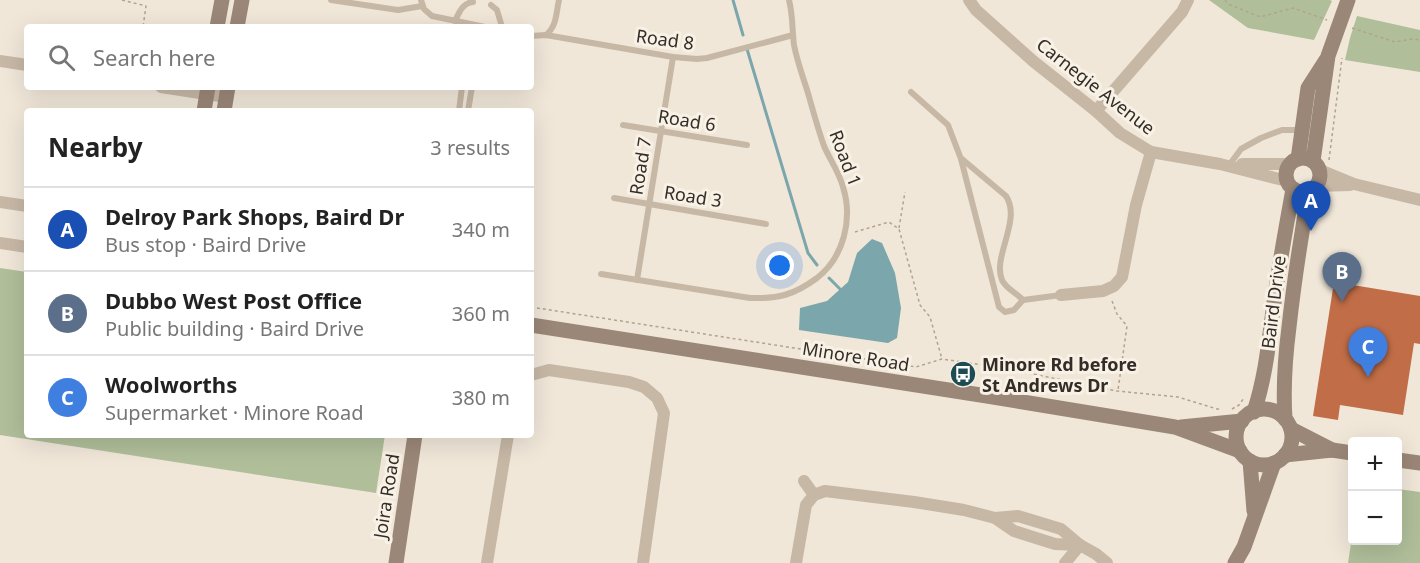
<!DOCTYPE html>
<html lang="en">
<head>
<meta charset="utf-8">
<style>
	:root { --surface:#fff; --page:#f6f6f6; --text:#222; --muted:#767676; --line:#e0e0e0; --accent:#1e4c53 }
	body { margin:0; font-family:"Noto Sans",sans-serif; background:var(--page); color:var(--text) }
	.controls { position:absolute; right:18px; bottom:18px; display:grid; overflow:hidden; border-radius:6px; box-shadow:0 6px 24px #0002 }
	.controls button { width:54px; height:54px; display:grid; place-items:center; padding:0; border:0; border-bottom:2px solid var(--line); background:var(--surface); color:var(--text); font:30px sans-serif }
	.you { position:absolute; left:780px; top:266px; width:21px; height:21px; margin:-15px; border:4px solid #fff; border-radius:50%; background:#1a73e8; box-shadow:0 0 0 9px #1a73e833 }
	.badge { display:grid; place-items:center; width:39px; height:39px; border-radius:50%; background:var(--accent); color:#fff; font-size:20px; font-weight:700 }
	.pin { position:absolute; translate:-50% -50px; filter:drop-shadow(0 2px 3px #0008) }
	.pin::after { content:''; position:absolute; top:32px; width:21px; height:18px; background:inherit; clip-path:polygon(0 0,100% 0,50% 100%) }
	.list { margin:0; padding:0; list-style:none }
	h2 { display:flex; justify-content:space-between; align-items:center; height:78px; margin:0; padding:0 24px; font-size:26px }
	h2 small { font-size:20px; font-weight:400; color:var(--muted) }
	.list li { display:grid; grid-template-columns:39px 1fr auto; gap:18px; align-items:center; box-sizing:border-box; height:84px; padding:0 24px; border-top:2px solid var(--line) }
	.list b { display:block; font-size:22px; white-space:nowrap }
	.list p { margin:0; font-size:20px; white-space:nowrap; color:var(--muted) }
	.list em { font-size:20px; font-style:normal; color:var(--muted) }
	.icon { flex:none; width:33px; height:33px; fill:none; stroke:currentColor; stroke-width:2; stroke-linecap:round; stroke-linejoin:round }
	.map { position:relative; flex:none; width:1420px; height:563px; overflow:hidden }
	.search { position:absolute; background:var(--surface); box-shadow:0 6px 24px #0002; left:24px; top:24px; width:510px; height:66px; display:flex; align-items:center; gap:15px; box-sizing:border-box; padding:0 21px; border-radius:6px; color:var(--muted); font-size:22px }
	.panel { position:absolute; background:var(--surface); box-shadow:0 6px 24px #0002; left:24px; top:108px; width:510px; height:330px; border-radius:6px }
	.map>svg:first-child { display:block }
	.green { fill:#b0be9a }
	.water { fill:#7aa6ac }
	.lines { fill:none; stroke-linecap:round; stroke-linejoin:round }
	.stream { stroke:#7aa6ac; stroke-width:3 }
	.building { fill:#c16d47 }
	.path { stroke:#b3a290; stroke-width:1.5; stroke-dasharray:3 3; stroke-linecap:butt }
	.lane { stroke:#c7b8a6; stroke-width:6 }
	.street { stroke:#c7b8a6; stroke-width:12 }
	.secondary { stroke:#9b8778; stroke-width:15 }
	.labels { text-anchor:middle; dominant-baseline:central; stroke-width:6; stroke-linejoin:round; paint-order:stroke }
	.street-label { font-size:18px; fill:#342c27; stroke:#f8f1e5 }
	.poi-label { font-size:18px; font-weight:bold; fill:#342c27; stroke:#f8f1e5; text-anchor:start }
</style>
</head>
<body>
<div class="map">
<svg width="1420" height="563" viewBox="0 0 1420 563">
	<rect width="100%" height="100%" fill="#f0e7d9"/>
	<g class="green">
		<polygon points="1209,0 1330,0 1332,1 1314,40 1248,28"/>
		<polygon points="1357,16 1420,30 1420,72 1345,60 1350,38"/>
		<polygon points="0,268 27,272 27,435 385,435 376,493 0,435"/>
		<polygon points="1398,489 1420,492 1420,563 1348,563 1352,537 1352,540 1398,540"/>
	</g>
	<polygon class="water" points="872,239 882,243 895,273 901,308 897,338 888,343 799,330 800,308 827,301 848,282 857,253"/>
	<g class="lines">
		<g class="stream">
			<polyline points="733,0 743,35"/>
			<polyline points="747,49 808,253 817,265"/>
			<polyline points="829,278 843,292"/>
		</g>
	</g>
	<polygon class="building" points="1334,282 1420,296 1420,344 1414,343 1403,415 1340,405 1338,420 1313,416"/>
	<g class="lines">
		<g class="path">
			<polyline points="122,0 146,6 143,27"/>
			<polyline points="1225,0 1228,4 1260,17 1293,8 1327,20"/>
			<polyline points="1352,28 1395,42 1413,39 1420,40"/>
			<polyline points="1329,160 1342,58"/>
			<polyline points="899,228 905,192"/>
			<polyline points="855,232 889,222 899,229 920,305 930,317 942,359"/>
			<polyline points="1112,301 1117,314 1127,326 1118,390"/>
			<polyline points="531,307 916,367 942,359 1003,368 1117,391 1178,397 1217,409 1222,409"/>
			<polyline points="1232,409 1239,405 1244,398"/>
		</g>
		<g class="lane">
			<polyline points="331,0 398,10 422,6"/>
			<polyline points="421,0 424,9 432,16 485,27"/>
			<polyline points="491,5 497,10 502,27"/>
			<path d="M455 21C459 13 462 3 473 2"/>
			<path d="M546 35C557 26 556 13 559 0"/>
			<polyline points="531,36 546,35 673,57 697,59 707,58 793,35"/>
			<polyline points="911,92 948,125 961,159 999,307 1005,312 1014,310 1023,300 1061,295"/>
			<polyline points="459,111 462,87"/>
			<polyline points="468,111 472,87"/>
			<polyline points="623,125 747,145"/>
			<path d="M962 159 1006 196C1022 220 992 257 1002 280 1006 289 1017 293 1023 300"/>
			<polyline points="1230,164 1241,149 1261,138 1282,130 1302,130"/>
			<polyline points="614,198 766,224"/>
			<path d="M601 274 750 298C778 299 794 295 817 278 844 257 853 219 843 187 839 172 830 160 824 146 818 129 813 111 808 93 803 77 797 61 794 45 792 30 793 15 789 0"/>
			<polyline points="637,280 673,57"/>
		</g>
		<g class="street">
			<polyline points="969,0 976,10 1033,61 1096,111 1120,133 1151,152 1220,164 1287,181"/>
			<polyline points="0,61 27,65"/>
			<polyline points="161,87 226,97"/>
			<polyline points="1096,111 1182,12 1188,0"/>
			<polyline points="1242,164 1289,164"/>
			<polyline points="1320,170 1354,184 1420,200"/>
			<polyline points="1317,186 1350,185"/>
			<polyline points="0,202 27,206"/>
			<polyline points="0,243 27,247"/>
			<polyline points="1061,295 1103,291 1114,286 1122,277 1136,205 1151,152"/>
			<polyline points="531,375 549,370 629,382 644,387 657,398 664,413 643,563"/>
			<polyline points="804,481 814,495"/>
			<polyline points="995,518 1018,516 1061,529 1080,545 1096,554 1107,563"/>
			<polyline points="487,563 508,435"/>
			<polyline points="796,563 806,505 814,495 825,491 914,502 964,510 995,518 1014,531 1055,544 1080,545"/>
			<polyline points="1065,563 1080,545"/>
		</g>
		<g class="secondary">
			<polyline points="217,27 222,0"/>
			<polyline points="237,27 242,0"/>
			<polyline points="204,111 208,87"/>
			<polyline points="224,111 228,87"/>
			<circle cx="1303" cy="175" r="17"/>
			<polyline points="1298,159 1308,88 1326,60"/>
			<polyline points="1313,161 1328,56 1348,0"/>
			<polyline points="531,325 987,396 1175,427 1240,451"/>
			<circle cx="1264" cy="437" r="28"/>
			<path d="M1254 412C1266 375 1269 340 1274 303 1279 265 1286 227 1293 189"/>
			<path d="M1285 419C1283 388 1285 358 1289 327 1294 282 1301 236 1309 191"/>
			<polyline points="1181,427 1242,421"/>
			<polyline points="1291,429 1332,450"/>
			<polyline points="1285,455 1332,450 1352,453"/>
			<polyline points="1398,460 1420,463"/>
			<polyline points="1250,461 1254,511"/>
			<polyline points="396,563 415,435"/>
			<polyline points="1235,563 1244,547 1274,463"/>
		</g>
	</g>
	<defs>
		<g id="bus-disc" transform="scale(1.35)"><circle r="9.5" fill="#1e4c53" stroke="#f8f1e5"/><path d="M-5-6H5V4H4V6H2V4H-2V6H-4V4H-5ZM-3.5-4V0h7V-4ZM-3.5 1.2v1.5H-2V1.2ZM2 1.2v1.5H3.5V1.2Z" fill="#fff"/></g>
	</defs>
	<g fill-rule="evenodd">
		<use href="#bus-disc" x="963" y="374"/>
	</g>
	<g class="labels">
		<g class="street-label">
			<text transform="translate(665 39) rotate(8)">Road 8</text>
			<text transform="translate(1096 86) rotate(38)">Carnegie Avenue</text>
			<text transform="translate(687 120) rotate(9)">Road 6</text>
			<text transform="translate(846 158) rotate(69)">Road 1</text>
			<text transform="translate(640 166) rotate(-81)">Road 7</text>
			<text transform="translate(693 196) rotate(9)">Road 3</text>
			<text transform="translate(1273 302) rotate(-83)">Baird Drive</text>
			<text transform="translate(856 356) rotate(9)">Minore Road</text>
			<text transform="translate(386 496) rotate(-81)">Joira Road</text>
		</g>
		<g class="poi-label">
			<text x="982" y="364">Minore Rd before<tspan x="982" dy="21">St Andrews Dr</tspan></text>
		</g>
	</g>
</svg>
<div class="controls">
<button>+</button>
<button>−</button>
</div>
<div class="you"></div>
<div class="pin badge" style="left:1311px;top:231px;background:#1a4fb4">A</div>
<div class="pin badge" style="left:1342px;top:302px;background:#5c6f8a">B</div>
<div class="pin badge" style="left:1368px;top:377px;background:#3f7fe0">C</div>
<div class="search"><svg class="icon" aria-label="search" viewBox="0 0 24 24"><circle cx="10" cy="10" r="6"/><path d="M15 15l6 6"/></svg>Search here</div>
<section class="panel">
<h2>Nearby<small>3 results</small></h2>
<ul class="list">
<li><span class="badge" style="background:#1a4fb4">A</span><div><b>Delroy Park Shops, Baird Dr</b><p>Bus stop · Baird Drive</p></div><em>340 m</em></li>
<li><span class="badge" style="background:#5c6f8a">B</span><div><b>Dubbo West Post Office</b><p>Public building · Baird Drive</p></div><em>360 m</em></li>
<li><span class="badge" style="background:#3f7fe0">C</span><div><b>Woolworths</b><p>Supermarket · Minore Road</p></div><em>380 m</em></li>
</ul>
</section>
</div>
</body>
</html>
